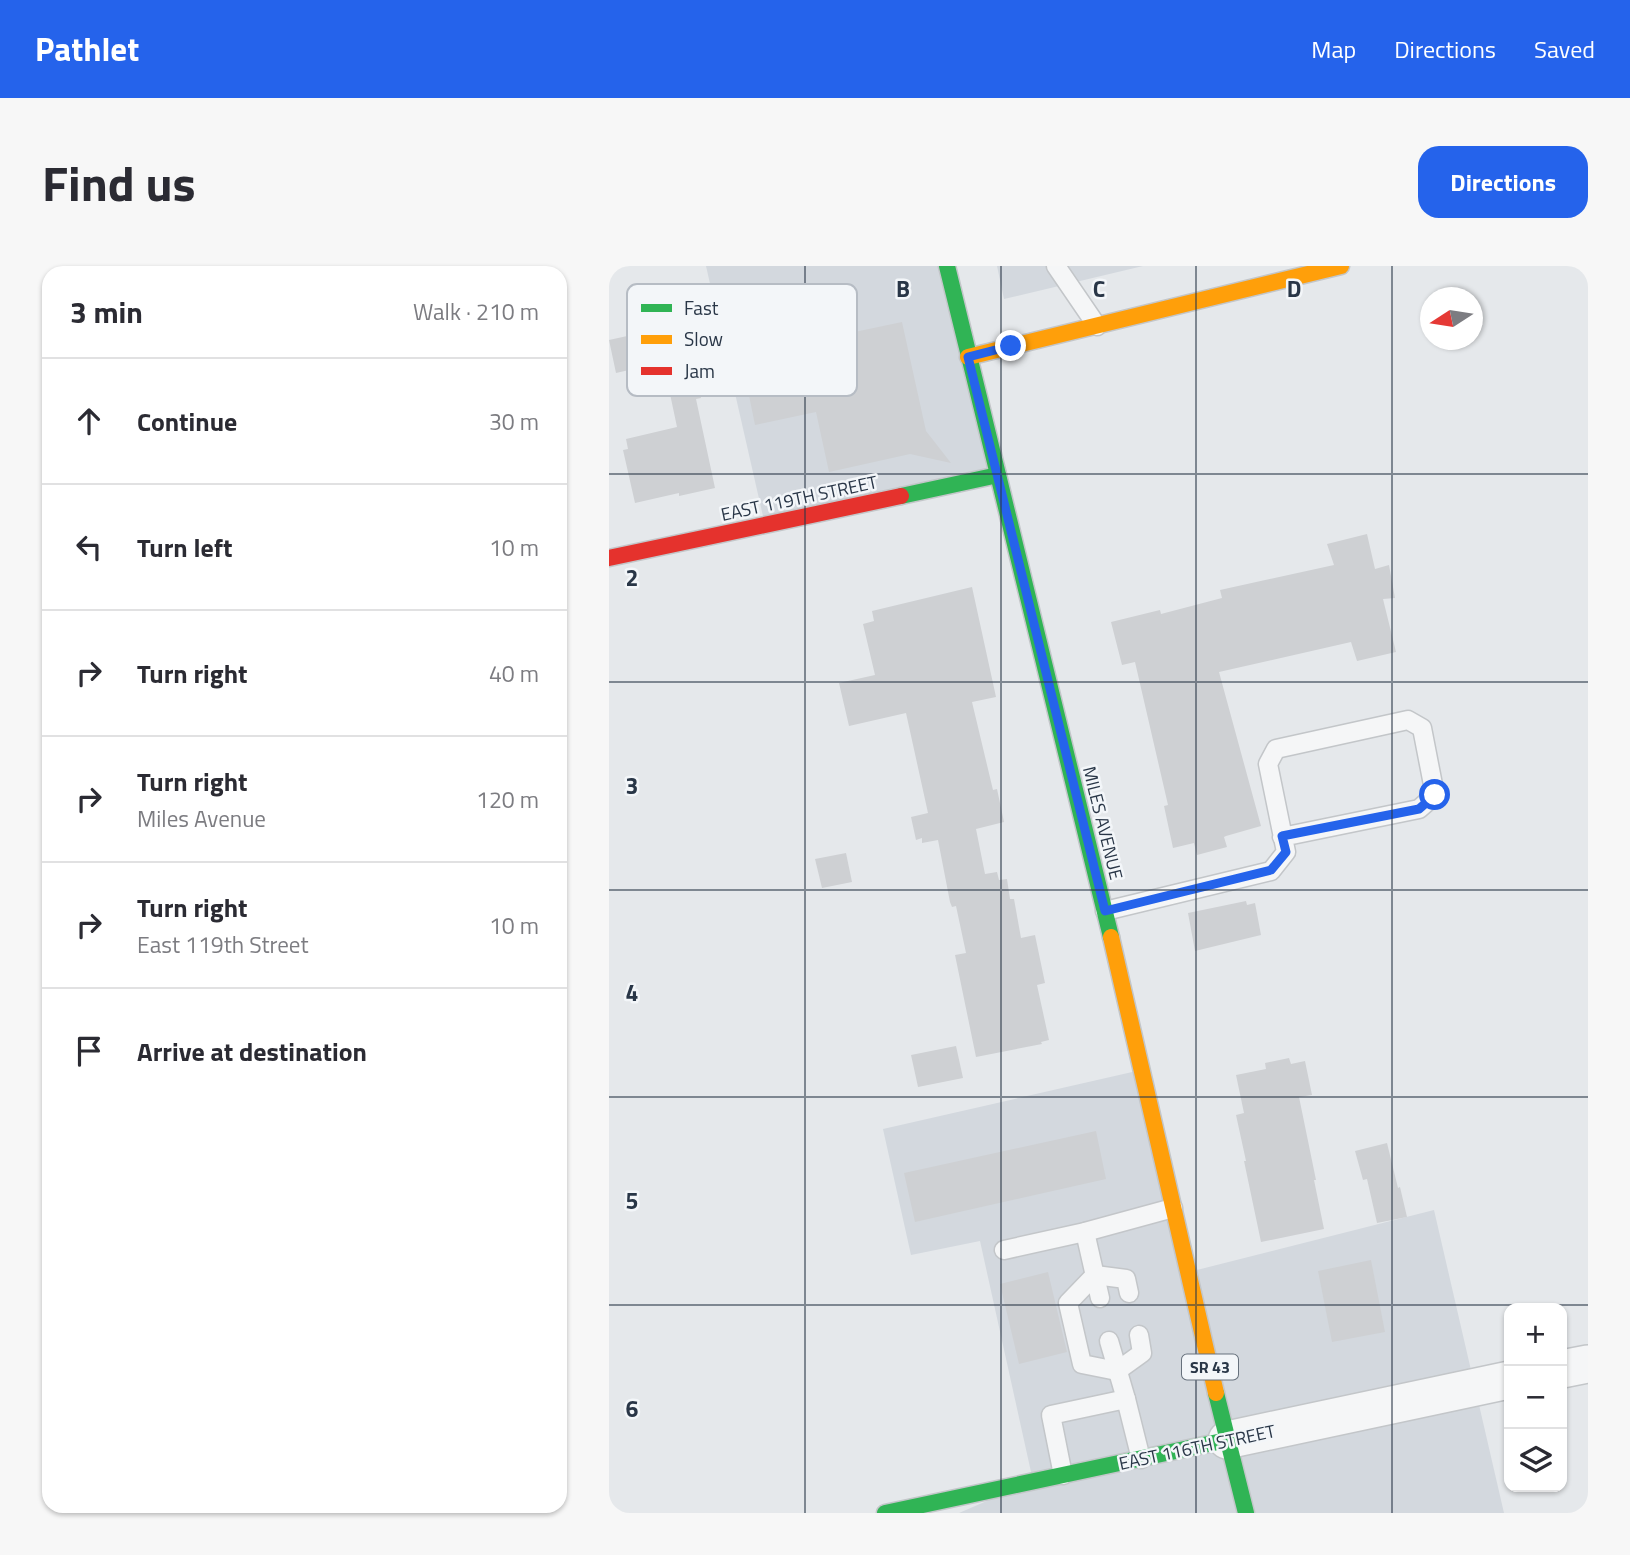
<!DOCTYPE html>
<html lang="en">
<head>
<meta charset="utf-8">
<style>
	:root { --surface:#fff; --page:#f7f7f7; --text:#2b2b33; --muted:#7c7c81; --line:#e1e1e2; --accent:#2563eb }
	body { margin:0; font-family:"Titillium Web",sans-serif; background:var(--page); color:var(--text) }
	.controls { position:absolute; right:21px; bottom:21px; display:grid; overflow:hidden; border-radius:14px; box-shadow:0 2px 5px #0004 }
	.controls button { width:63px; height:63px; display:grid; place-items:center; padding:0; border:0; border-bottom:2px solid var(--line); background:var(--surface); color:var(--text); font:35px sans-serif }
	.compass { position:absolute; left:811px; top:21px; width:63px; height:63px; border-radius:50%; background:var(--surface); box-shadow:0 2px 5px #0004; rotate:258deg }
	.stop { position:absolute; width:21px; height:21px; margin:-16px; border:5px solid #2563eb; border-radius:50%; background:#fff }
	.stop.end { background:#2563eb; border-color:#fff; box-shadow:0 2px 7px #0008 }
	.list { margin:0; padding:0; list-style:none }
	h2 { display:flex; justify-content:space-between; align-items:center; height:91px; margin:0; padding:0 28px; font-size:30px }
	h2 small { font-size:23px; font-weight:400; color:var(--muted) }
	.list li { display:grid; grid-template-columns:46px 1fr auto; gap:21px; align-items:center; box-sizing:border-box; height:126px; padding:0 28px; border-top:2px solid var(--line) }
	.list b { display:block; font-size:26px; white-space:nowrap }
	.list p { margin:0; font-size:23px; white-space:nowrap; color:var(--muted) }
	.list em { font-size:23px; font-style:normal; color:var(--muted) }
	.icon { flex:none; width:38px; height:38px; fill:none; stroke:currentColor; stroke-width:2; stroke-linecap:round; stroke-linejoin:round }
	.map { position:relative; flex:none; width:979px; height:1247px; overflow:hidden; border-radius:21px }
	header { display:flex; align-items:center; gap:42px; box-sizing:border-box; height:98px; padding:0 35px; background:var(--accent); color:#fff }
	header strong { font-size:33px }
	nav { display:flex; gap:38px; margin-inline-start:auto; font-size:24px }
	.intro { display:flex; align-items:center; justify-content:space-between; box-sizing:border-box; height:168px; padding:0 42px }
	h1 { margin:0; font-size:49px }
	.button { padding:18px 32px; border-radius:21px; background:var(--accent); color:#fff; font-size:24px; font-weight:700 }
	main { display:flex; gap:42px; padding:0 42px }
	aside { flex:1; background:var(--surface); border-radius:21px; box-shadow:0 2px 5px #0004 }
	.map>svg:first-child { display:block }
	.built { fill:#d3d8de }
	.building { fill:#ced0d3 }
	.lines { fill:none; stroke-linecap:round; stroke-linejoin:round }
	.lane-casing { stroke:#c3c6c9; stroke-width:21 }
	.street-casing { stroke:#c3c6c9; stroke-width:40 }
	.fast-casing { stroke:#c3c6c9; stroke-width:19 }
	.slow-casing { stroke:#c3c6c9; stroke-width:19 }
	.jam-casing { stroke:#c3c6c9; stroke-width:19 }
	.lane { stroke:#f5f6f7; stroke-width:18 }
	.street { stroke:#f5f6f7; stroke-width:37 }
	.fast { stroke:#30b455; stroke-width:16 }
	.slow { stroke:#ff9f0a; stroke-width:16 }
	.jam { stroke:#e5322d; stroke-width:16 }
	.route { stroke:#2563eb; stroke-width:9 }
	.grid { fill:none; stroke:#293647; stroke-width:2; stroke-opacity:0.55 }
	.labels { text-anchor:middle; dominant-baseline:central; stroke-width:5; stroke-linejoin:round; paint-order:stroke }
	.shield { fill:#f3f6f9; stroke:#66707c; stroke-width:2 }
	.shield-label { font-size:16px; font-weight:bold; fill:#293647 }
	.street-label { font-size:18px; fill:#293647; stroke:#f3f6f9 }
	.key { fill:#f3f6f9; stroke:#b6bcc4; stroke-width:2 }
	.key-label { font-size:19px; fill:#293647 }
	.grid-label { font-size:23px; text-anchor:middle; font-weight:bold; fill:#293647; stroke:#f3f6f9; stroke-width:5; stroke-linejoin:round; paint-order:stroke }
</style>
</head>
<body>
<header>
<strong>Pathlet</strong>
<nav><a>Map</a><a>Directions</a><a>Saved</a></nav>
</header>
<div class="intro"><h1>Find us</h1><a class="button">Directions</a></div>
<main>
<aside>
<h2>3 min<small>Walk · 210 m</small></h2>
<ul class="list">
<li><svg class="icon" aria-label="ahead" viewBox="0 0 24 24"><path d="M12 20V5M6 11l6-6 6 6"/></svg><div><b>Continue</b></div><em>30 m</em></li>
<li><svg class="icon" aria-label="left" viewBox="0 0 24 24"><path d="M17 20v-9H6M10 6l-5 5 5 5"/></svg><div><b>Turn left</b></div><em>10 m</em></li>
<li><svg class="icon" aria-label="right" viewBox="0 0 24 24"><path d="M7 20v-9h11M14 6l5 5-5 5"/></svg><div><b>Turn right</b></div><em>40 m</em></li>
<li><svg class="icon" aria-label="right" viewBox="0 0 24 24"><path d="M7 20v-9h11M14 6l5 5-5 5"/></svg><div><b>Turn right</b><p>Miles Avenue</p></div><em>120 m</em></li>
<li><svg class="icon" aria-label="right" viewBox="0 0 24 24"><path d="M7 20v-9h11M14 6l5 5-5 5"/></svg><div><b>Turn right</b><p>East 119th Street</p></div><em>10 m</em></li>
<li><svg class="icon" aria-label="arrive" viewBox="0 0 24 24"><path d="M6 21V4h12l-3 4 3 4H6"/></svg><div><b>Arrive at destination</b></div></li>
</ul>
</aside>
<div class="map">
<svg width="979" height="1247" viewBox="0 0 979 1247">
	<rect width="100%" height="100%" fill="#e5e8eb"/>
	<g class="built">
		<polygon points="97,0 339,0 389,209 156,259"/>
		<polygon points="388,0 534,0 395,33"/>
		<polygon points="532,804 580,1006 825,944 895,1247 350,1247 424,1215 371,975 302,989 274,863"/>
	</g>
	<g class="building">
		<polygon points="293,56 317,165 342,197 301,188 220,206 207,146 146,159 132,90"/>
		<polygon points="61,62 68,93 7,107 0,74 50,63 50,64"/>
		<polygon points="85,103 92,132 87,133 106,222 70,230 70,227 26,237 14,184 19,183 17,173 68,161 57,109"/>
		<polygon points="758,268 766,303 780,299 786,332 774,333 787,386 748,395 742,376 610,406 652,560 617,570 615,571 618,581 588,589 585,577 564,582 555,540 559,539 526,396 513,399 502,356 551,344 552,348 613,332 611,324 725,299 718,278"/>
		<polygon points="363,321 387,431 363,436 384,524 388,523 395,556 367,563 376,608 388,606 390,614 398,613 401,633 405,633 412,672 426,669 436,717 428,719 440,774 432,776 433,778 367,791 346,689 357,687 347,640 343,641 341,636 329,574 313,577 313,572 307,574 302,551 319,547 297,447 240,460 230,417 266,409 254,358 265,355 263,345"/>
		<polygon points="237,587 243,616 213,622 206,593"/>
		<polygon points="637,635 638,639 646,637 652,669 586,685 579,647"/>
		<polygon points="347,780 354,812 309,821 302,789"/>
		<polygon points="680,792 682,798 696,795 703,829 690,831 707,914 705,914 715,963 652,976 635,895 637,895 627,849 635,847 627,809 657,803 656,797"/>
		<polygon points="487,865 497,913 306,956 295,907"/>
		<polygon points="778,877 789,922 791,921 798,951 768,957 758,913 754,914 746,885"/>
		<polygon points="762,994 776,1066 723,1076 709,1005"/>
		<polygon points="439,1006 458,1086 410,1098 391,1018"/>
	</g>
	<g class="lines">
		<g class="lane-casing">
			<g id="lane">
				<polyline points="447,0 488,60"/>
				<polyline points="496,645 662,605 677,586 659,498 667,483 799,454 813,462 826,529 810,543 673,571"/>
				<polyline points="476,966 491,1032"/>
				<polyline points="395,984 476,966 564,942"/>
				<polyline points="520,1027 517,1013 486,1009 459,1037 473,1098 508,1105 533,1087 530,1069"/>
				<polyline points="500,1075 517,1133"/>
				<polyline points="454,1209 442,1149 517,1133 532,1193"/>
			</g>
		</g>
		<g class="street-casing">
			<g id="street">
				<polyline points="953,1103 979,1098"/>
				<polyline points="618,1174 900,1114"/>
			</g>
		</g>
		<g class="fast-casing">
			<g id="fast">
				<polyline points="338,0 502,671"/>
				<polyline points="292,230 389,209"/>
				<polyline points="607,1127 637,1247"/>
				<polyline points="276,1247 618,1174"/>
			</g>
		</g>
		<g class="slow-casing">
			<g id="slow">
				<polyline points="359,91 732,0"/>
				<polyline points="502,671 607,1127"/>
			</g>
		</g>
		<g class="jam-casing">
			<polyline id="jam" points="0,292 292,230"/>
		</g>
		<use href="#lane" class="lane"/>
		<use href="#street" class="street"/>
		<use href="#fast" class="fast"/>
		<use href="#slow" class="slow"/>
		<use href="#jam" class="jam"/>
	</g>
	<g class="lines">
		<polyline class="route" points="402,80 359,91 496,645 662,604 677,586 673,570 810,543 826,529"/>
	</g>
	<path class="grid" d="M196 0V1247M392 0V1247M587 0V1247M783 0V1247M0 208H979M0 416H979M0 624H979M0 831H979M0 1039H979"/>
	<g class="labels">
		<rect class="shield" x="573" y="1088.5" width="56" height="25" rx="5"/>
		<g class="shield-label">
			<text x="601" y="1101">SR 43</text>
		</g>
		<g class="street-label">
			<text transform="translate(190 232) rotate(-12)">EAST 119TH STREET</text>
			<text transform="translate(494 557) rotate(76)">MILES AVENUE</text>
			<text transform="translate(588 1181) rotate(-12)">EAST 116TH STREET</text>
		</g>
	</g>
	<rect x="18" y="18" width="230" height="112" rx="10" class="key"/>
	<rect x="32" y="38" width="31" height="8" fill="#30b455"/>
	<rect x="32" y="69" width="31" height="9" fill="#ff9f0a"/>
	<rect x="32" y="101" width="31" height="8" fill="#e5322d"/>
	<g class="key-label">
		<text x="75" y="49">Fast</text>
		<text x="75" y="80">Slow</text>
		<text x="75" y="112">Jam</text>
	</g>
	<g class="grid-label">
		<text x="294" y="31">B</text>
		<text x="490" y="31">C</text>
		<text x="685" y="31">D</text>
		<text x="23" y="320">2</text>
		<text x="23" y="528">3</text>
		<text x="23" y="735">4</text>
		<text x="23" y="943">5</text>
		<text x="23" y="1151">6</text>
	</g>
</svg>
<div class="controls">
<button>+</button>
<button>−</button>
<button><svg class="icon" aria-label="layers" viewBox="0 0 24 24"><path d="M12 4l9 5-9 5-9-5zM3 14l9 5 9-5"/></svg></button>
</div>
<svg class="compass" viewBox="-18 -18 36 36"><path d="M0-13l5 13h-10z" fill="#e53935"/><path d="M0 13l5-13h-10z" fill="#7c7c81"/></svg>
<div class="stop" style="left:826px;top:529px"></div>
<div class="stop end" style="left:402px;top:80px"></div>
</div>
</main>
</body>
</html>
